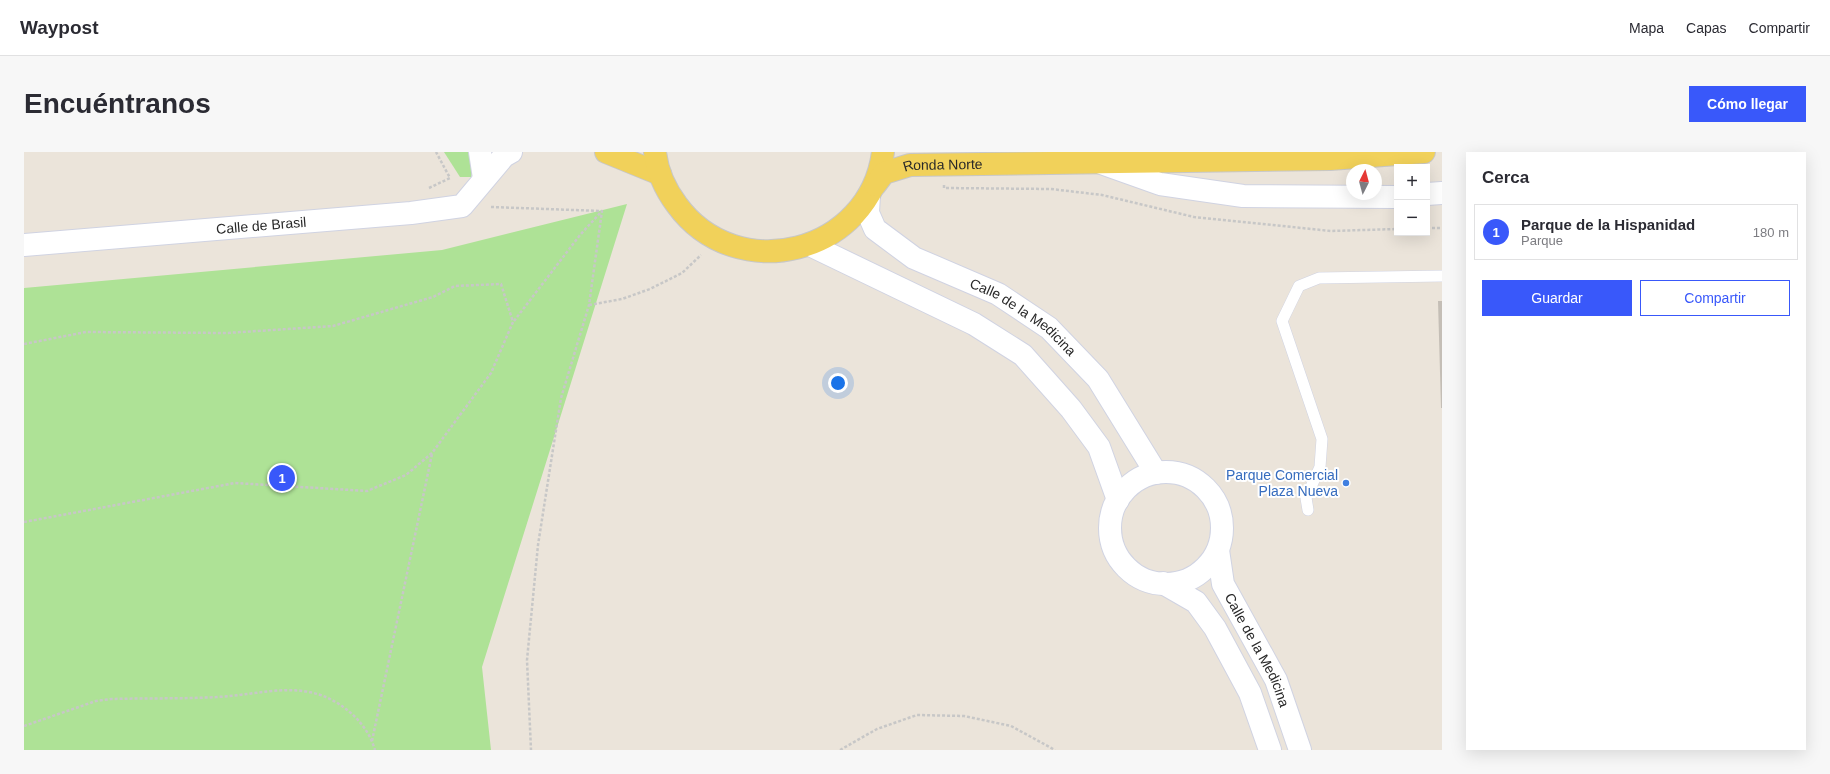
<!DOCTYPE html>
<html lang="es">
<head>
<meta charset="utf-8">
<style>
	:root { --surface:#fff; --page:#f7f7f7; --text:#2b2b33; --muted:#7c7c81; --line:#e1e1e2; --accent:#3958fa }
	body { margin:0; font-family:Helvetica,sans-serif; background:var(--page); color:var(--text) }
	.controls { position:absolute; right:12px; top:12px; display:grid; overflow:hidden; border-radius:0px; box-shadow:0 4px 16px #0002 }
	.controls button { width:36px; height:36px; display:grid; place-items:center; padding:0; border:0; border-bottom:1px solid var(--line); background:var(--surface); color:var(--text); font:20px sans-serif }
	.compass { position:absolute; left:1322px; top:12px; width:36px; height:36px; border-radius:50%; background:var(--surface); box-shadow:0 4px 16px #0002; rotate:6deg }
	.you { position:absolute; left:814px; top:231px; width:14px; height:14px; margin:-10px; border:3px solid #fff; border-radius:50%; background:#1a73e8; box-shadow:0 0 0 6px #1a73e833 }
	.badge { display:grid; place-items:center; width:26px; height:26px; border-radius:50%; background:var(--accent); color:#fff; font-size:13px; font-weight:700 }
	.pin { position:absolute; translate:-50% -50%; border:2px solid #fff; box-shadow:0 1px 4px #0006 }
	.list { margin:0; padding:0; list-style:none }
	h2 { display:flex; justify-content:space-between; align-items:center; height:52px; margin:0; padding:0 16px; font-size:17px }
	h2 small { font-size:13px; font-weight:400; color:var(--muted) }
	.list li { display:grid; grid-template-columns:26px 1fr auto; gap:12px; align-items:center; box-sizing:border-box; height:56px; margin:0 8px 8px; padding:0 8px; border:1px solid var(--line); border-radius:0px }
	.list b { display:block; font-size:15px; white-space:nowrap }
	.list p { margin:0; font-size:13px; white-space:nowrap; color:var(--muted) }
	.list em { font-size:13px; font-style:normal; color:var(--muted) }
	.actions { display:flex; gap:8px; padding:12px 16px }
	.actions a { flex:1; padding:9px 0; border:1px solid var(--accent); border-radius:0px; text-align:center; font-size:14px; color:var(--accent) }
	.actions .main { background:var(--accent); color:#fff }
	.map { position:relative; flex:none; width:1418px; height:598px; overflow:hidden; border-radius:0px }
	header { display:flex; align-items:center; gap:24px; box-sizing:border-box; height:56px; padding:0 20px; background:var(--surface); border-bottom:1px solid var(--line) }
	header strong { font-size:19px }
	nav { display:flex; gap:22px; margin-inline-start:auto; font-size:14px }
	.intro { display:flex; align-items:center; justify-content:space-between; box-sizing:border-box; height:96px; padding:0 24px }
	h1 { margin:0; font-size:28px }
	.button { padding:10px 18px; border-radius:0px; background:var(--accent); color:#fff; font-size:14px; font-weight:700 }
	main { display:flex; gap:24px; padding:0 24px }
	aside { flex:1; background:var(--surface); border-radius:0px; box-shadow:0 4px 16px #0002 }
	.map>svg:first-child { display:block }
	.green { fill:#aee296 }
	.building { fill:#c4beb6 }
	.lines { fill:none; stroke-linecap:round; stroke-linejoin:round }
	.service-casing { stroke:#d0d3e2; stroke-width:12 }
	.minor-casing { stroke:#d0d3e2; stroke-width:24 }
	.secondary-casing { stroke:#d0d3e2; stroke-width:24 }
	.primary-casing { stroke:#c7c7c7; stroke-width:24 }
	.path { stroke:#c7c7c7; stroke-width:2.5; stroke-dasharray:3 2; stroke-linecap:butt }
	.service { stroke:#fff; stroke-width:11 }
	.minor { stroke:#fff; stroke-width:22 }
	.secondary { stroke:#fff; stroke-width:22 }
	.primary { stroke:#f1d15a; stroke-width:22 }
	.shop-dot { fill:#3f7fe0; stroke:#fff; stroke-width:1.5 }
	.labels { text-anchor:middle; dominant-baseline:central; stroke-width:4; stroke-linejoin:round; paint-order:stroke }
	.street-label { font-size:14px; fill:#292929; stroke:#fff }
	.shop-label { font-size:14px; fill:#366cbe; stroke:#fff; text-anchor:end }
</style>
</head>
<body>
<header>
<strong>Waypost</strong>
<nav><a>Mapa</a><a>Capas</a><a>Compartir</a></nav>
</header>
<div class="intro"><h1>Encuéntranos</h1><a class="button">Cómo llegar</a></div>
<main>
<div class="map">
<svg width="1418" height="598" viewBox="0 0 1418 598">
	<rect width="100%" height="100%" fill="#ebe4da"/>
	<g class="green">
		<polygon points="420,0 447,0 449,17 447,25 436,25"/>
		<polygon points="603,52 458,515 467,598 0,598 0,136 418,98"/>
	</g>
	<polygon class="building" points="1414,149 1418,149 1418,256 1417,256"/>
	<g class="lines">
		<g class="service-casing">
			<polyline id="service" points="1284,358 1282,346 1296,315 1298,287 1258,169 1275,134 1295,126 1418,124"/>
		</g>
		<g class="minor-casing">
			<g id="minor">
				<polyline points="456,0 460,26"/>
				<polyline points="1077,11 1136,32 1219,44 1373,45"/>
				<polyline points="1403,42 1418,41"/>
				<path id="s1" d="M0 93 387 61 438 54 480 4 487 0"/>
			</g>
		</g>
		<g class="secondary-casing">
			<g id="secondary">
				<path id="s2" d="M845 43 844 61 851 77 890 106 974 142 1025 176 1074 227 1132 321"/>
				<polyline points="786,93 950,172 999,203 1047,257 1075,295 1094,348"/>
				<circle cx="1142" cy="376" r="56"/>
				<path id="s3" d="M1194 398 1199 432 1252 528 1276 598"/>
				<polyline points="1139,431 1172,450 1191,476 1226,541 1246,598"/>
			</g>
		</g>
		<g class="primary-casing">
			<g id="primary">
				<polyline points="582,0 636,22"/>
				<path d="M631 0C633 19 641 37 653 53 713 135 846 102 859 0"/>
				<path id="s4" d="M851 33 860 21 886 13 1306 7 1400 0"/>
			</g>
		</g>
		<g class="path">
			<polyline points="920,33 920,36 1027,37 1078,43 1170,65 1307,79 1373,77"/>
			<polyline points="405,36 426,26 412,0"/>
			<polyline points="467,55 578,59 565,153 537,246 514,393 503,508 507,598"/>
			<polyline points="1403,76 1418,76"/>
			<polyline points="565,153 598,147 626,137 658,121 677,103"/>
			<polyline points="490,169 556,83 578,59"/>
			<polyline points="0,192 62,180 203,181 309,174 409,145 431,134 477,132 489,170 467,221 408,301 382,323 343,339 211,331 0,370"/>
			<path d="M0 574 72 549 87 547C122 546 158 547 193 545 239 543 281 525 322 557 336 568 346 581 351 598"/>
			<polyline points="348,589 408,302"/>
			<polyline points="816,598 853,577 893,563 940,564 987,574 1031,598"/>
		</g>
		<use href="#service" class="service"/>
		<use href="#minor" class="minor"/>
		<use href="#secondary" class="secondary"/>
		<use href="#primary" class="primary"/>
	</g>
	<circle class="shop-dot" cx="1322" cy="331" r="4"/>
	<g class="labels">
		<g class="street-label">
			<text stroke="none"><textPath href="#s4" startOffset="75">Ronda Norte</textPath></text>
			<text stroke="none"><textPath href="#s1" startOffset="238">Calle de Brasil</textPath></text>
			<text stroke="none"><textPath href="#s2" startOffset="209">Calle de la Medicina</textPath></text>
			<text stroke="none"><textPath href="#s3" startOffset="109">Calle de la Medicina</textPath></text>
		</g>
		<g class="shop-label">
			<text x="1314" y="323">Parque Comercial<tspan x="1314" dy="16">Plaza Nueva</tspan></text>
		</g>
	</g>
</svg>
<div class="controls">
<button>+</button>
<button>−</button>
</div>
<svg class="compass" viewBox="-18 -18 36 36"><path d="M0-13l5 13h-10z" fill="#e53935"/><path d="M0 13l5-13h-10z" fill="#7c7c81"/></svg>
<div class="you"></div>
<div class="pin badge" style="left:258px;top:326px">1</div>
</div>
<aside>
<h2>Cerca<small></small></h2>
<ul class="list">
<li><span class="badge">1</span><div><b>Parque de la Hispanidad</b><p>Parque</p></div><em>180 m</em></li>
</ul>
<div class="actions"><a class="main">Guardar</a><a>Compartir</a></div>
</aside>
</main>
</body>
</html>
